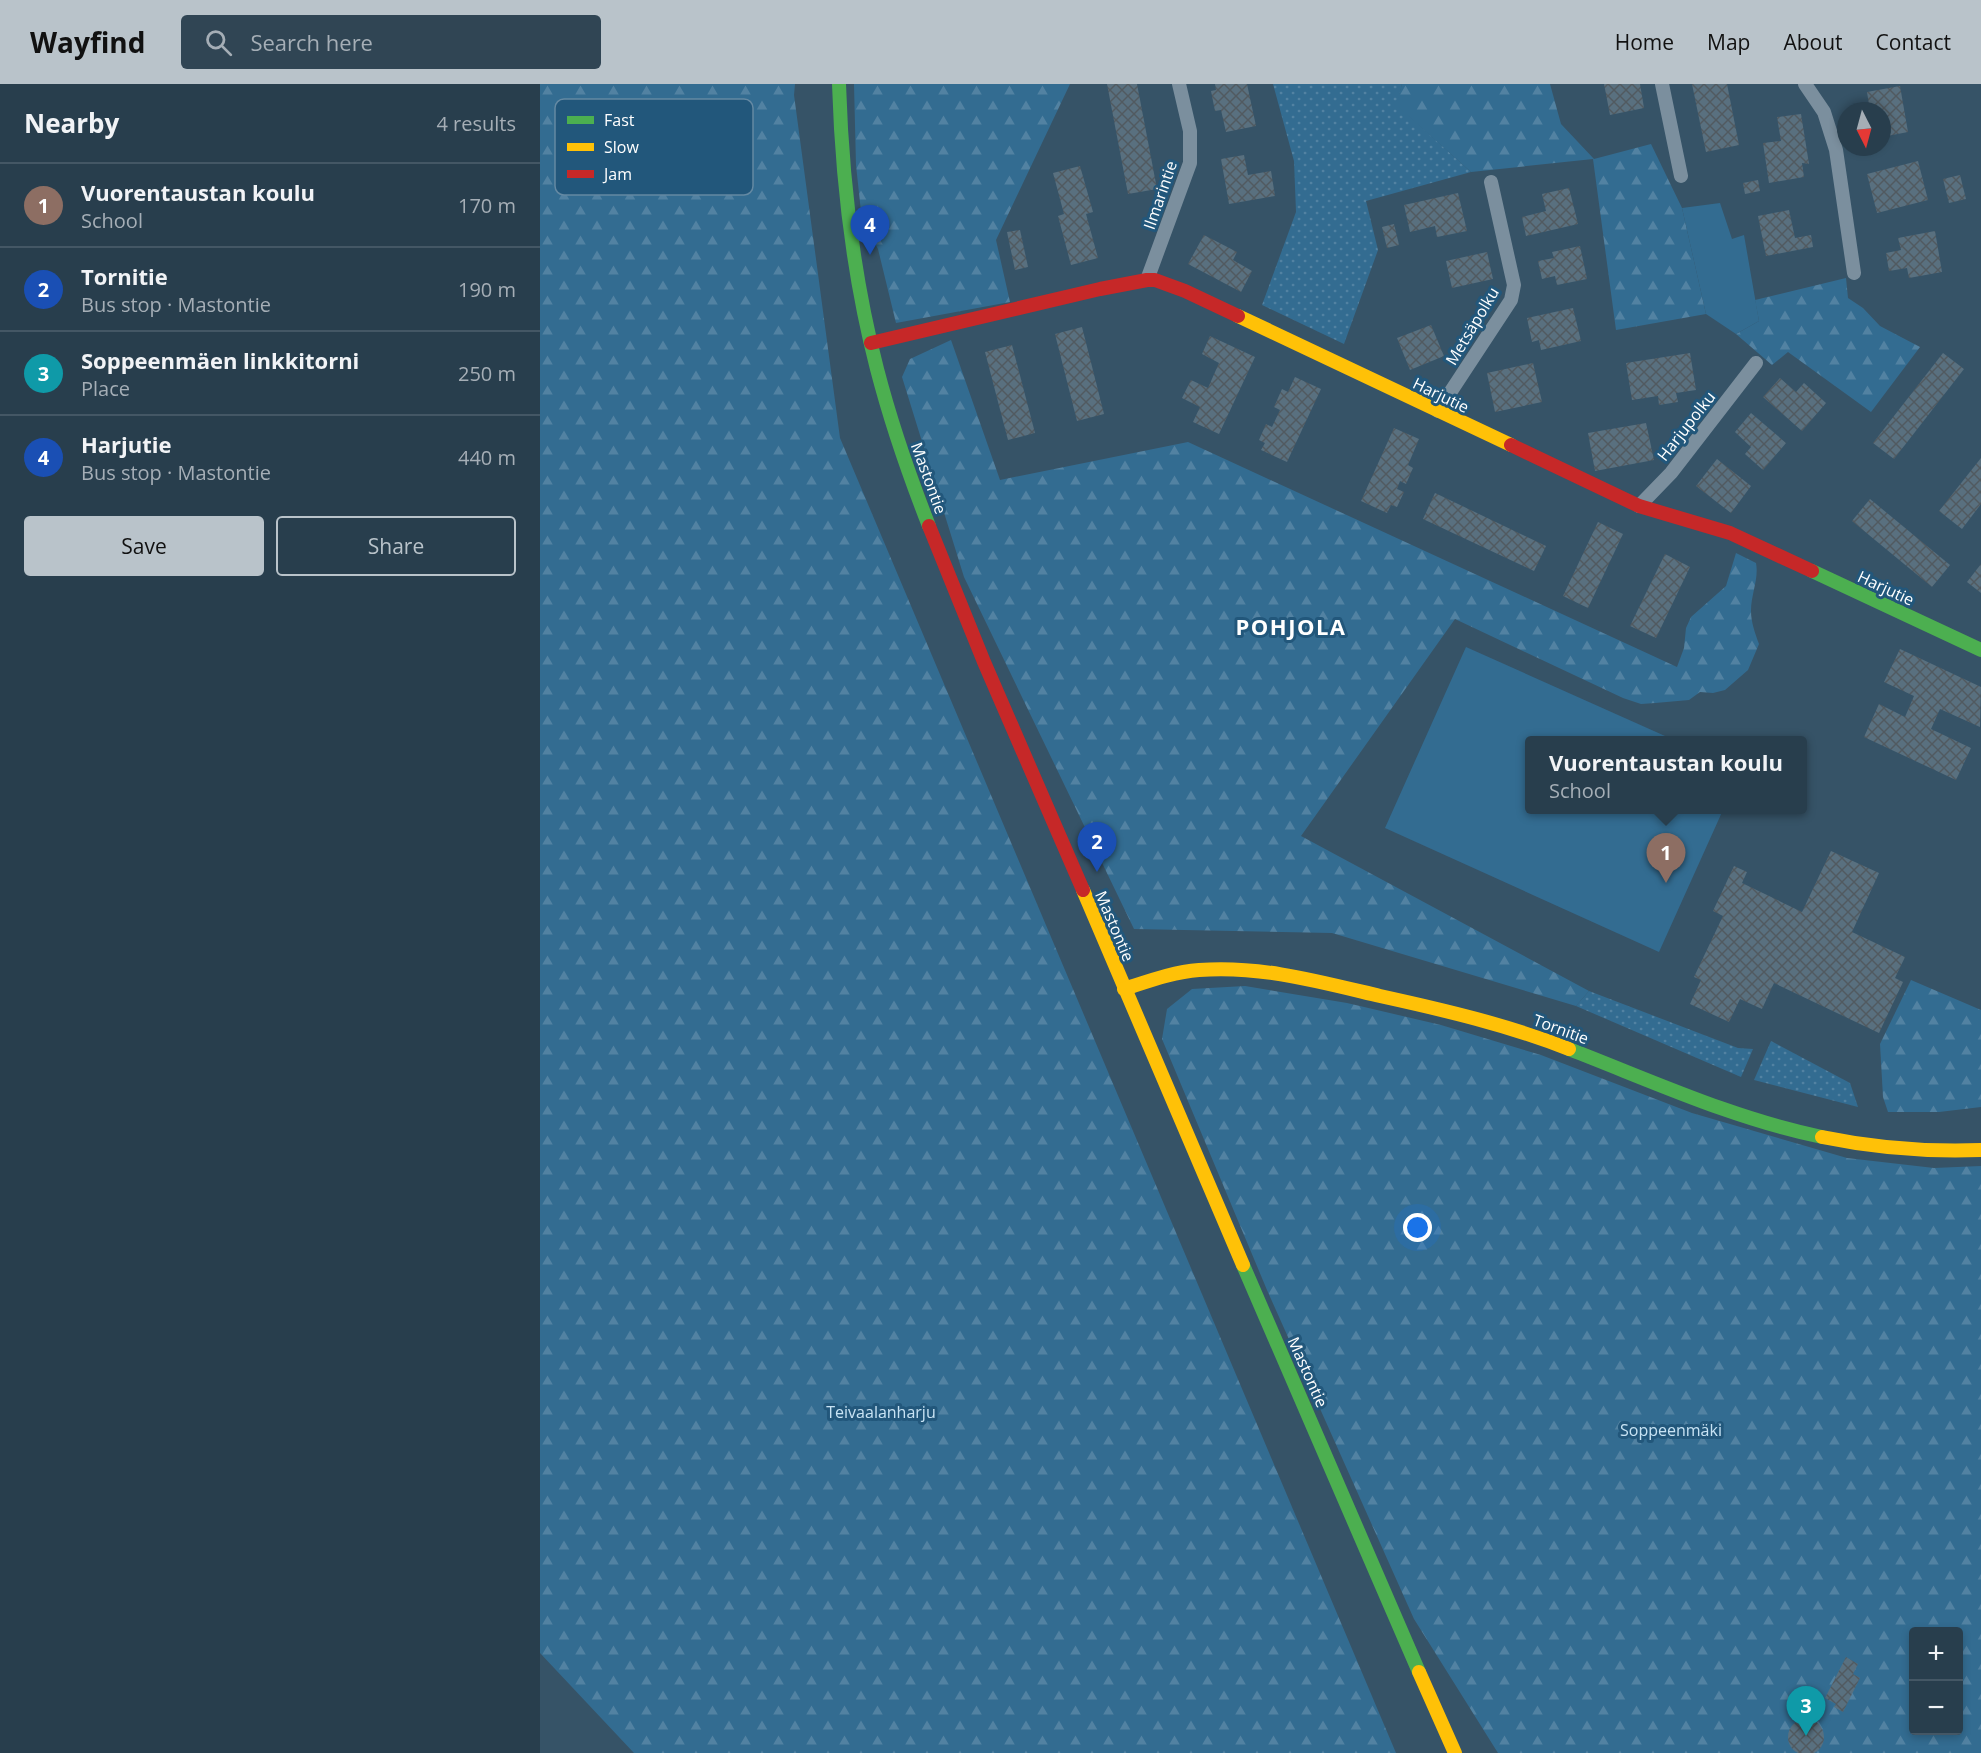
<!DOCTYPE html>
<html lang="en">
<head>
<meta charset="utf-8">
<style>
	:root { --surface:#283e4d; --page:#304554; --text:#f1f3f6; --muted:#a5aeb6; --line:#445765; --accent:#b9c3ca }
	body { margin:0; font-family:"Open Sans",sans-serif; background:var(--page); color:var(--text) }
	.controls { position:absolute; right:18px; bottom:18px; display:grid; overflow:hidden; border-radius:6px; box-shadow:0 3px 9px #0003 }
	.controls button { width:54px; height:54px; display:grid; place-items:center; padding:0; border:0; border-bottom:2px solid var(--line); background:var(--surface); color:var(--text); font:30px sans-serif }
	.compass { position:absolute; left:1297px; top:18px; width:54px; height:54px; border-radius:50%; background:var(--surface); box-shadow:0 3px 9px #0003; rotate:174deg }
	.you { position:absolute; left:878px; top:1144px; width:21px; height:21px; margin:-15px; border:4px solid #fff; border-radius:50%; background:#1a73e8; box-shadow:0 0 0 9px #1a73e833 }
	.badge { display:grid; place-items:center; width:39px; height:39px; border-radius:50%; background:var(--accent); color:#fff; font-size:20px; font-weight:700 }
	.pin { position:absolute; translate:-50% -50px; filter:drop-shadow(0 2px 3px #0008) }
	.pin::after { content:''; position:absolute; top:32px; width:21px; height:18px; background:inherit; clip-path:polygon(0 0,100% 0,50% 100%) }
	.popup { position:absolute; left:985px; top:652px; width:282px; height:78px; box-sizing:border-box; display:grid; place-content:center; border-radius:6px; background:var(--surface); filter:drop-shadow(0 2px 4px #0005); font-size:20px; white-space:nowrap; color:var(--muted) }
	.popup b { font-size:22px; color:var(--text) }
	.popup::after { content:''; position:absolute; left:50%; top:100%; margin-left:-12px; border:12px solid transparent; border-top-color:var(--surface) }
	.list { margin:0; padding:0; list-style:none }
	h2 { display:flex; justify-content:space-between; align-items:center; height:78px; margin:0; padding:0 24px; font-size:26px }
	h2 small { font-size:20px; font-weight:400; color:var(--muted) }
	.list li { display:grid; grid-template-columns:39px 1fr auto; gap:18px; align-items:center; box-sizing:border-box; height:84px; padding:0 24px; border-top:2px solid var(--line) }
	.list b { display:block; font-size:22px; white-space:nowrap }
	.list p { margin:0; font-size:20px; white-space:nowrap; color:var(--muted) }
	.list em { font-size:20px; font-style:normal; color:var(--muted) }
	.actions { display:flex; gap:12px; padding:18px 24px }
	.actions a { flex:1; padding:14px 0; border:2px solid var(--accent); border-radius:6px; text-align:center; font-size:21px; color:var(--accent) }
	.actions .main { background:var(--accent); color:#111 }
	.icon { flex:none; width:33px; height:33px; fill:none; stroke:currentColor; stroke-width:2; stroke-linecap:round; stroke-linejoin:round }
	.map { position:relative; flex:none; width:1441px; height:1669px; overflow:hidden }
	header { display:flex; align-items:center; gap:36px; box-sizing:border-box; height:84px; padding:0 30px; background:var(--accent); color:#111 }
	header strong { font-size:28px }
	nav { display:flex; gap:33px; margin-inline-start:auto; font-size:21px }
	.search { width:420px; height:54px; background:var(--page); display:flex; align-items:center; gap:15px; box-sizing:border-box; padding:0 21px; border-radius:6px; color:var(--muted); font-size:22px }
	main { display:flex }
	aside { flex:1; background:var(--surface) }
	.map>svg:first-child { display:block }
	.grass { fill:url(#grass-dots) }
	.forest { fill:url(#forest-firs); fill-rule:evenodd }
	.park { fill:#336c91 }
	.building { fill:url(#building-cross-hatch) }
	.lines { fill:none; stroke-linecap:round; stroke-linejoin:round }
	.street { stroke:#7b8f9e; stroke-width:14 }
	.fast { stroke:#4caf50; stroke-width:14 }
	.slow { stroke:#ffc107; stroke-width:14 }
	.jam { stroke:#c62828; stroke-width:14 }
	.labels { text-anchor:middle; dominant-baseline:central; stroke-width:6; stroke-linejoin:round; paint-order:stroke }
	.street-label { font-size:16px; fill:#fff; stroke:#22577b }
	.park-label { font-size:16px; fill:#c8e3f4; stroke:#22577b }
	.district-label { font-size:22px; font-weight:bold; letter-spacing:1.5px; fill:#fff; stroke:#22577b }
	.key { fill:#22577b; stroke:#6489a3; stroke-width:1.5 }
	.key-label { font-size:16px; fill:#fff }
</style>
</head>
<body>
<header>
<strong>Wayfind</strong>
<div class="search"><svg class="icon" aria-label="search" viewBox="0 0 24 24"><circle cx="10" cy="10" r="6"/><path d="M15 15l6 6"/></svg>Search here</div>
<nav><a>Home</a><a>Map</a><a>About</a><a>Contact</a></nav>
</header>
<main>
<aside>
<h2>Nearby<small>4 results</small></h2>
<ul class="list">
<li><span class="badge" style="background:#8d6e63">1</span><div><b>Vuorentaustan koulu</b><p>School</p></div><em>170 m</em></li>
<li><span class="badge" style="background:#1a4fb4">2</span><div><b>Tornitie</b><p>Bus stop · Mastontie</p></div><em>190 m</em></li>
<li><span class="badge" style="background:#0f9aa8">3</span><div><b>Soppeenmäen linkkitorni</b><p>Place</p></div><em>250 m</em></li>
<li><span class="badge" style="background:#1a4fb4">4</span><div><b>Harjutie</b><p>Bus stop · Mastontie</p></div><em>440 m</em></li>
</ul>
<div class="actions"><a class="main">Save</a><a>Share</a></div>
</aside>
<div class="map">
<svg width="1441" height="1669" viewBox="0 0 1441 1669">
	<defs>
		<pattern id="grass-dots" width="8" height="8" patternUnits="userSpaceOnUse" patternTransform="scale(1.5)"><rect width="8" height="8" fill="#336c91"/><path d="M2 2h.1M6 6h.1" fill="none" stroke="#5282a2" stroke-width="1.8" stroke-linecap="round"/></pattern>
		<pattern id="forest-firs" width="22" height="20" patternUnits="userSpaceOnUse" patternTransform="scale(1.5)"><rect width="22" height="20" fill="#336c91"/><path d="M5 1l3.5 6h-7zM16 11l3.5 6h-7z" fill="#5282a2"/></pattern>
		<pattern id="building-cross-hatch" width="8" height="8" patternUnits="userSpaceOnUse" patternTransform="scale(1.5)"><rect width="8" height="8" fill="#59707f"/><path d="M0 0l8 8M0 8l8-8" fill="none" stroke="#515a60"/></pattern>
	</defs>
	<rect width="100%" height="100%" fill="#365367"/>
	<g class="grass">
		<polygon points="733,0 862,0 857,21 931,88 826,117 838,166 804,260 722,221 756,128 754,77"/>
		<polygon points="1049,907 1198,964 1213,965 1201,993 1036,922"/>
		<polygon points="1231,957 1310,999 1318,1023 1214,996"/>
	</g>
	<g class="forest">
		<polygon points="0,0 255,0 254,11 300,354 856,1669 94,1669 0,1569"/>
		<polygon points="314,0 530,0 456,156 470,218 356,239 338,165 322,137 316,81"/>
		<polygon points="862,0 1010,0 1021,40 1054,75 1111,60 1142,124 1166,230 1076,246 1053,75 931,88 856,21"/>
		<polygon points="1306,194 1308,214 1323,224 1340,242 1380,263 1331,328 1248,268 1232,281 1196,250 1219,237 1215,216"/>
		<path d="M411 256 460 396 648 358 1137 583 1144 564 1146 544 1151 533 1186 502 1196 469 1216 479C1219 495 1211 510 1211 527 1211 538 1215 549 1219 560L1208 586 1185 606 1173 609 1160 608 1149 616 1115 619 1101 620 1083 614 915 535 761 752 1049 907 1036 922 792 849 594 845 424 493 362 293 370 275Z"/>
		<polygon points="1371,896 1441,926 1441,1023 1399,1028 1348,1028 1343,1013 1340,960"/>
		<path d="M705 902 807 919 901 941 1001 971 1152 1029 1307 1074 1394 1084 1441 1082V1669H958L874 1535 727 1206 622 955 627 925 652 905ZM1374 1548H1418V1646H1374Z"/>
	</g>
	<g class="park">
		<polygon points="1180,119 1192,155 1204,151 1219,237 1196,250 1166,230 1142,124"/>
		<polygon points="926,563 1134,656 990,656 990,726 1183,726 1119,868 845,744"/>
	</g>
	<g class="building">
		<polygon points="567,0 597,0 617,105 588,110"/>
		<polygon points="675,0 707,0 716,42 686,48 681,26 675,27 671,7 676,6"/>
		<polygon points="1064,0 1100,0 1104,24 1070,31"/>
		<polygon points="1152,0 1187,0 1199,61 1166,68"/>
		<polygon points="1360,2 1368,48 1342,53 1342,27 1330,27 1327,8"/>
		<polygon points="1261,30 1269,80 1262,79 1264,93 1229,99 1223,59 1241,57 1237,33"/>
		<polygon points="704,71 708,91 731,87 735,112 689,120 681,75"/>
		<polygon points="1378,77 1388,116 1337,129 1327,90"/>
		<polygon points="540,82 553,128 546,130 558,174 531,181 518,132 524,130 513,89"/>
		<polygon points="1420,91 1426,115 1409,119 1403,95"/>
		<polygon points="1218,96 1220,107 1205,110 1203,99"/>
		<polygon points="1029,104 1038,140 986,152 982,133 1006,127 1002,110"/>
		<polygon points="918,109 927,147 897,153 895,142 870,148 864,121"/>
		<polygon points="1249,126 1255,154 1271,151 1273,163 1226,172 1218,132"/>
		<polygon points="854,140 859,161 847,164 842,143"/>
		<polygon points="480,146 488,183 475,186 467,148"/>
		<polygon points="1395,147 1402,188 1369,194 1367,184 1349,187 1346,169 1361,166 1358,154"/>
		<polygon points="664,151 697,168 693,176 712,187 701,208 648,180"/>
		<polygon points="1040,162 1047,195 1017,201 1015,192 1002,195 998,177 1014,174 1012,168"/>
		<polygon points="947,168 953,195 912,204 906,177"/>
		<polygon points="1033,224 1041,257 1001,266 999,256 992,258 987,234"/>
		<polygon points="891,241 904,272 870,286 857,254"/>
		<polygon points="542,243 564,330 537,337 515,250"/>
		<polygon points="670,252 715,273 679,350 653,338 660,323 642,314 651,296 668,304 679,279 662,270"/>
		<polygon points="472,261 495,349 468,356 445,268"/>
		<polygon points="1150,269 1156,306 1136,309 1138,318 1119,321 1118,312 1092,316 1086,279"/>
		<polygon points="1403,269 1424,285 1354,375 1333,359"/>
		<polygon points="993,279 1002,318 955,328 947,289"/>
		<polygon points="755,293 781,305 747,378 721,366 725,359 719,356 726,340 732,343 740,326 734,323 742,305 748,308"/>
		<polygon points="1240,294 1256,308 1264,299 1286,319 1262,347 1223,313"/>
		<polygon points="1211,329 1246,359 1223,386 1205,370 1211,363 1195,348"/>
		<polygon points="1106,339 1114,376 1055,387 1048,349"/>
		<polygon points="854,344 879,355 868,381 873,384 866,400 860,397 857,405 864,408 857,423 851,421 847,429 821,417"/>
		<polygon points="1441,374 1441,420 1422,445 1399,427"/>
		<polygon points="1177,375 1211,402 1191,429 1156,402"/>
		<polygon points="895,409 1006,462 994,487 883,435"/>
		<polygon points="1330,415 1410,481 1392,503 1312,437"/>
		<polygon points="1058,438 1083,450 1048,524 1023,512"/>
		<polygon points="1125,470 1150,483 1116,554 1090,542"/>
		<polygon points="1441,480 1441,509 1427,498"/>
		<polygon points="1360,565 1441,603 1440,643 1400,625 1391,645 1431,664 1416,696 1324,653 1339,620 1365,633 1374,612 1344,598"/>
		<polygon points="1291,767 1339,789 1312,848 1365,873 1355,894 1363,898 1339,949 1234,899 1222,925 1200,915 1189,938 1150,920 1161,896 1154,893 1183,832 1173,827 1194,782 1207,788 1202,799 1262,828"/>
		<polygon points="1306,1573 1318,1580 1313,1590 1320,1594 1303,1628 1294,1623 1296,1620 1285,1614"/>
		<circle cx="1266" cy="1653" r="18"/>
	</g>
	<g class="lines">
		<g class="street">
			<polyline points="1122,0 1141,92"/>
			<polyline points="1265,0 1284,28 1296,66 1314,189"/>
			<polyline points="607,196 650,79 650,47 639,0"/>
			<polyline points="898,327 971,216 974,201 951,98"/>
			<polyline points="1099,422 1131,389 1216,279"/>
		</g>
		<g class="fast">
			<path d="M299 0C302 96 313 192 337 285 351 339 369 391 389 442"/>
			<polyline points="1272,487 1441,566"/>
			<path d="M1029 965C1112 997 1194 1035 1282 1053"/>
			<polyline points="703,1181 879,1588"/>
		</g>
		<g class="slow">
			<polyline points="698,232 971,361"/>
			<polyline points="543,806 703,1181"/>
			<path d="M584 905C609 897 633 888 659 886 720 881 781 898 840 912 904 926 968 941 1029 965"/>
			<path d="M1282 1053C1335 1064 1387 1068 1441 1066"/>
			<polyline points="879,1588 915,1669"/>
		</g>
		<g class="jam">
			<polyline points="331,259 560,205 607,196 615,196 645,207 698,232"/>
			<polyline points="971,361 1099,422 1190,449 1272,487"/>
			<polyline points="389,442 444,578 543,806"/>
		</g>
	</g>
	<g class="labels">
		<g class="street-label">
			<text transform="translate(620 111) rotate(-71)">Ilmarintie</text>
			<text transform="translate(932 242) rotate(-59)">Metsäpolku</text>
			<text transform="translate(901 311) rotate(26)">Harjutie</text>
			<text transform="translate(1146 342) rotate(-52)">Harjupolku</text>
			<text transform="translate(389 394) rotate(70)">Mastontie</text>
			<text transform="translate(1346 504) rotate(25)">Harjutie</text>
			<text transform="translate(575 842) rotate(67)">Mastontie</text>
			<text transform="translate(1021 945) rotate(20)">Tornitie</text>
			<text transform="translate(768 1288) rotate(66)">Mastontie</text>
		</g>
		<g class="park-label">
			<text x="341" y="1328">Teivaalanharju</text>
			<text x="1131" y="1346">Soppeenmäki</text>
		</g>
		<g class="district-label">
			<text x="751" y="542">POHJOLA</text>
		</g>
	</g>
	<rect x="15" y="15" width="198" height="96" rx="9" class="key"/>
	<rect x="27" y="32" width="27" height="8" fill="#4caf50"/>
	<rect x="27" y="59" width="27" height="8" fill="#ffc107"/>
	<rect x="27" y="86" width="27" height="8" fill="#c62828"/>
	<g class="key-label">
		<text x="64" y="42">Fast</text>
		<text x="64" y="69">Slow</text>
		<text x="64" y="96">Jam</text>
	</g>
</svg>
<div class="controls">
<button>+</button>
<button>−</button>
</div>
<svg class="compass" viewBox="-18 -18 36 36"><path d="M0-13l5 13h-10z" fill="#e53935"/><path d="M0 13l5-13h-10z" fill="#a5aeb6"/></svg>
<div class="you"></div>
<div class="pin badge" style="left:1126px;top:799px;background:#8d6e63">1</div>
<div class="popup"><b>Vuorentaustan koulu</b>School</div>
<div class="pin badge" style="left:557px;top:788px;background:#1a4fb4">2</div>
<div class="pin badge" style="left:1266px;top:1652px;background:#0f9aa8">3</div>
<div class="pin badge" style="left:330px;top:171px;background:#1a4fb4">4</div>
</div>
</main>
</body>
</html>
